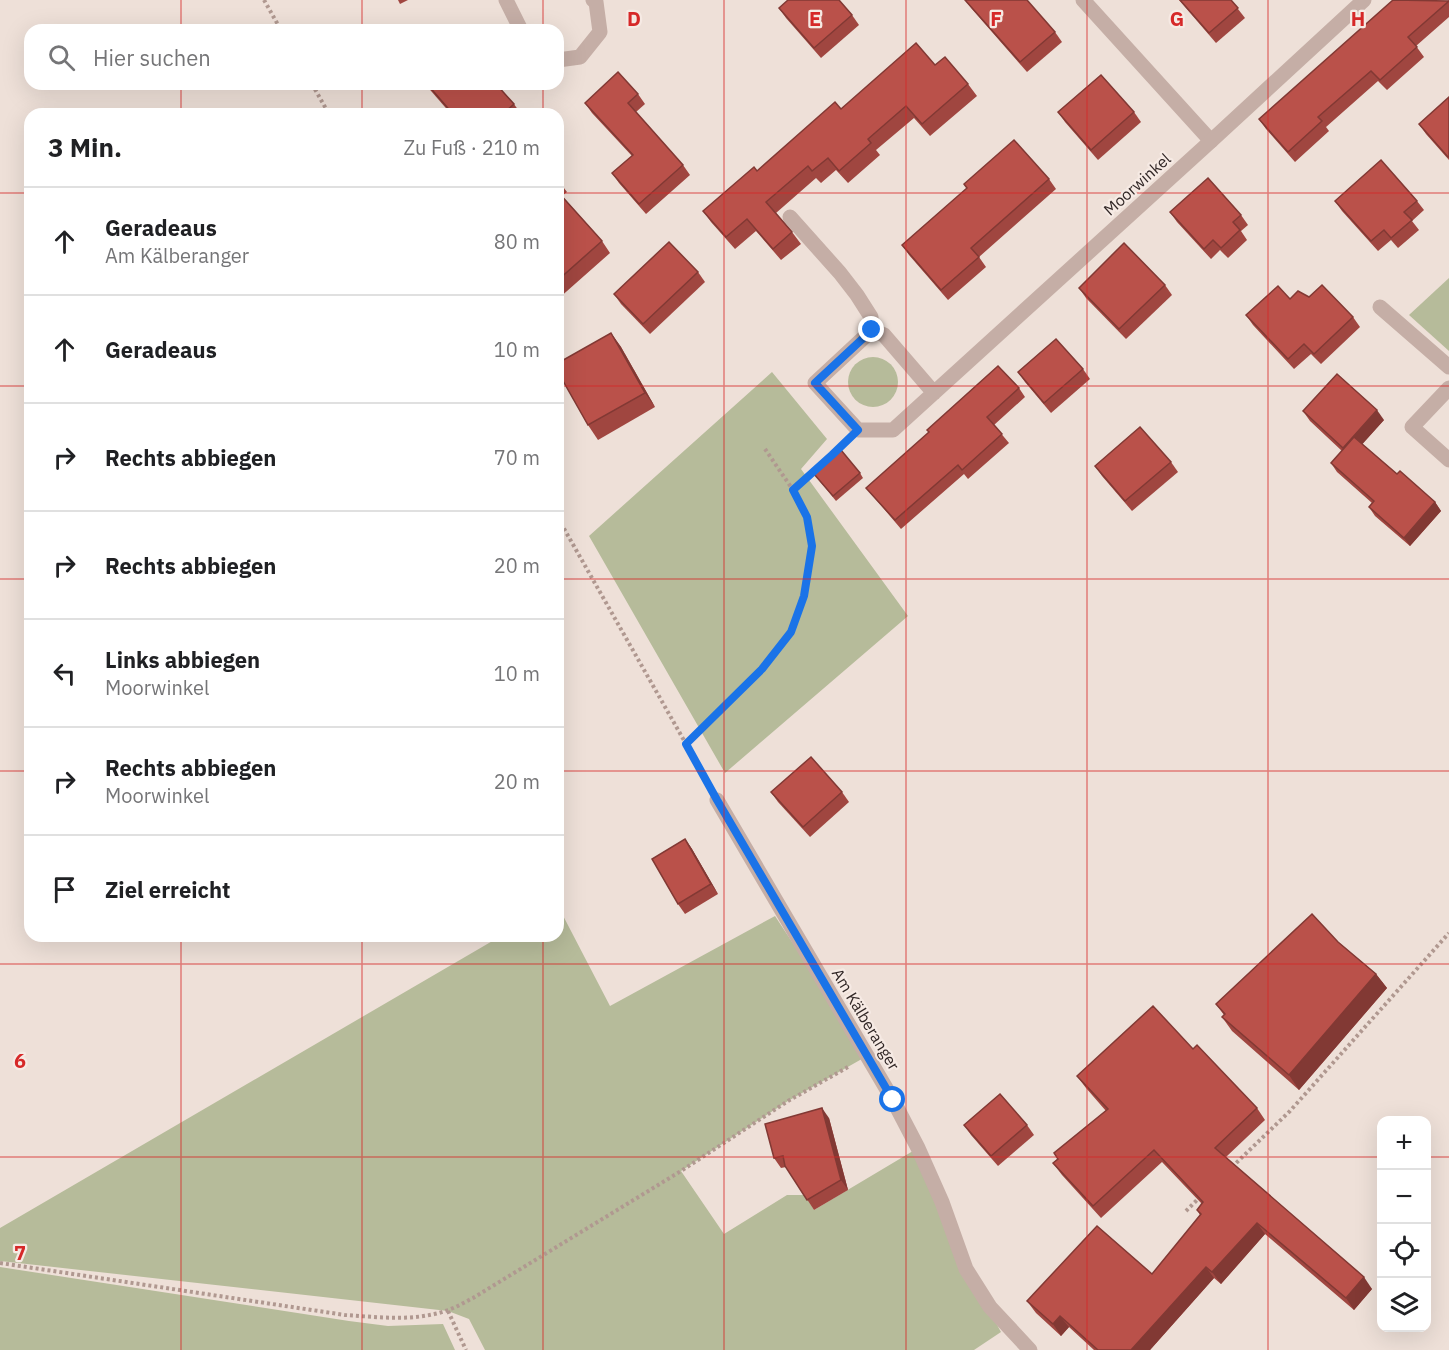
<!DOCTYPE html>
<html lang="de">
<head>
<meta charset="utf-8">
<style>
	:root { --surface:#fff; --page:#f2f2f2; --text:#202124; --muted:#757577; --line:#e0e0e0 }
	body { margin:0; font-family:"IBM Plex Sans",sans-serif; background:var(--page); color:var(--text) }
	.controls { position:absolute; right:18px; bottom:18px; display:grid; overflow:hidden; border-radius:12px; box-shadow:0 6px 24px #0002 }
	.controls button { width:54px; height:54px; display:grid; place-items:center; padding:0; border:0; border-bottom:2px solid var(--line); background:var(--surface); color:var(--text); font:30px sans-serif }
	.stop { position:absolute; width:18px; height:18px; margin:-14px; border:4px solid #1a73e8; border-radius:50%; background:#fff }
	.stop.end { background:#1a73e8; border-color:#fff; box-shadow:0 2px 6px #0008 }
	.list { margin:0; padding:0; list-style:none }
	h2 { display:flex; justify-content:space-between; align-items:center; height:78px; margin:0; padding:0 24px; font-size:26px }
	h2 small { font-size:20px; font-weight:400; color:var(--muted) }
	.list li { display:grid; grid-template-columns:39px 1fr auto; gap:18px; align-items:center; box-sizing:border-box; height:108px; padding:0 24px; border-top:2px solid var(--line) }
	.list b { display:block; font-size:22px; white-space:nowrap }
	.list p { margin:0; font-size:20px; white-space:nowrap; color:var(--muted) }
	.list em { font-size:20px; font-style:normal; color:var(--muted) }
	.icon { flex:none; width:33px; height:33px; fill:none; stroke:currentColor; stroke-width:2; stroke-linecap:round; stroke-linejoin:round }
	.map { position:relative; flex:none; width:1449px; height:1350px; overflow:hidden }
	.search { position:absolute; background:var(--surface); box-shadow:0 6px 24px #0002; left:24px; top:24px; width:540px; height:66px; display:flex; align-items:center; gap:15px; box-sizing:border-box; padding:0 21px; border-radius:18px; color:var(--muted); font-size:22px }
	.panel { position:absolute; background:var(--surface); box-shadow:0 6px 24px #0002; left:24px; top:108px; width:540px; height:834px; border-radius:18px }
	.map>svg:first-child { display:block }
	.green { fill:#b6bb9a }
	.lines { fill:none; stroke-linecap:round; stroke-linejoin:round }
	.path { stroke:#b09890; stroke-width:4; stroke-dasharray:3 3; stroke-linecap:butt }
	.lane { stroke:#c5aea6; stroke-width:15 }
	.street { stroke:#c5aea6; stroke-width:15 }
	.wall { fill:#a04640 }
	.shaded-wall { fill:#823934 }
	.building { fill:#ba514a; stroke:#823934; stroke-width:1.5 }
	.route { stroke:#1a73e8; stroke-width:8 }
	.grid { fill:none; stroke:#d62828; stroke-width:1.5; stroke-opacity:0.55 }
	.labels { text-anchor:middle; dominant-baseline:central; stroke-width:4.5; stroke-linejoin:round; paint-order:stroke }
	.street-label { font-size:16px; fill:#312726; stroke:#f6eae4 }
	.grid-label { font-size:20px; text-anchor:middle; font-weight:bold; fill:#d62828; stroke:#f6eae4; stroke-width:4.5; stroke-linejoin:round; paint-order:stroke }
</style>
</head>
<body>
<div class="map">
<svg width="1449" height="1350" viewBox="0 0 1449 1350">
	<rect width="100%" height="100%" fill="#eee0d8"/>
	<g class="green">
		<polygon points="1449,278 1449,351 1409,315"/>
		<circle cx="873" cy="382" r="25"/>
		<polygon points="772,372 827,439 801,469 908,616 725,773 589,536"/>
		<polygon points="558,906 610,1006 775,916 867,1056 788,1101 681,1171 724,1234 787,1195 805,1195 814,1210 918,1148 966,1269 1001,1332 974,1350 485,1350 469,1319 448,1311 0,1261 0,1228 501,936 558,936"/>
		<polygon points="0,1267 349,1321 388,1326 443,1324 455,1350 0,1350"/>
	</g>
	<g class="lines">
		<g class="path">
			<polyline points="264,0 281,30"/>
			<polyline points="312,84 329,114"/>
			<polyline points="765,449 793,490"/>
			<polyline points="558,518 707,781"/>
			<polyline points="686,744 762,669 791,632 804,595 812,546 807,517 793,490 841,446"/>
			<polyline points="1232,1167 1290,1111 1449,933"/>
			<polyline points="1186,1211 1200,1197"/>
			<path d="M0 1263 345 1315C378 1317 416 1322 448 1310 457 1307 465 1302 473 1298L681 1171 788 1101 848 1067"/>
			<polyline points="448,1311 466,1350"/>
		</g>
		<polyline class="lane" points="790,217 840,273 857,295 871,317 872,330"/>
		<g class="street">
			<polyline points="506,0 521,30"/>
			<polyline points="1083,0 1211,141"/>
			<polyline points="558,60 580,57 600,32 596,2 593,0"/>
			<polyline points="1380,307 1449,367"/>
			<polyline points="1449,388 1412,427 1449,460"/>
			<polyline points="934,393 884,335 872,330 815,383 858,430 893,430 1211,141 1364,0"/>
			<polyline points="717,800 893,1100 918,1148 942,1202 966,1269 990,1307 1030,1350"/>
		</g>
	</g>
	<g class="wall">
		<polygon points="398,0 408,0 400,4"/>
		<polygon points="965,0 1055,32 1062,42 1027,72 972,9"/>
		<polygon points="1179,0 1231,0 1245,18 1216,43"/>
		<polygon points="1449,0 1449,17 1416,46 1424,57 1387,90 1378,81 1326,127 1329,131 1295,162 1266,129 1259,119"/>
		<polygon points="779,8 852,15 859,25 821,58 786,18"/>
		<polygon points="935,65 968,84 977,96 930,136 914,118 876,150 880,155 848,183 836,170 821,183 816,178 776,213 792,232 801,244 781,260 756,231 735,249 711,222 703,211 841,109"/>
		<polygon points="425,84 496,84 514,104 521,114 451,114"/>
		<polygon points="638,94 645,104 636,112 683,165 690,175 646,214 619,183 612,173 632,156 592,113 585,103"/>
		<polygon points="1449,97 1449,160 1426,134 1419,124"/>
		<polygon points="1058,112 1134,112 1141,122 1098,160 1065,122"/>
		<polygon points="1049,179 1056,189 979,257 986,267 948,300 909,255 902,245 967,188 964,184"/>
		<polygon points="558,180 567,192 562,196 602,241 610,253 558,299"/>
		<polygon points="1335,201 1417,201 1424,210 1412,221 1419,230 1398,248 1391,240 1378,251 1342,211"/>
		<polygon points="1170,212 1241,215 1248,225 1241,231 1247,240 1228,258 1220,250 1211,259 1177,222"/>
		<polygon points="698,272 705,282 650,334 621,304 614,294"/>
		<polygon points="1165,285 1172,295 1126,339 1086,298 1079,288"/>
		<polygon points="1309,297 1353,317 1360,327 1321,364 1311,354 1294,369 1253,325 1246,315 1290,299"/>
		<polygon points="611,333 621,347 655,407 598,440 588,425"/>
		<polygon points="1083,369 1090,379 1051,413 1025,382 1018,372"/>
		<polygon points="1019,388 1025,397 994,425 1009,443 968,479 964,474 901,529 873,496 866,488"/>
		<polygon points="1303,411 1384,420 1362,444 1397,474 1435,502 1441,511 1410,546 1375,516 1369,507 1372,503 1337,472 1331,463 1342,451 1310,421"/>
		<polygon points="1171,462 1178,472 1132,511 1102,476 1095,466"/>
		<polygon points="860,473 863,478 836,501 814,474"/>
		<polygon points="771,792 842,792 849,802 810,837 778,802"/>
		<polygon points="685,839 692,849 718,894 685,914 678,904"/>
		<polygon points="1338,942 1376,974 1387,988 1299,1090 1232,1031 1222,1017 1224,1015 1216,1004"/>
		<polygon points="1193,1049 1257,1108 1265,1120 1226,1157 1372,1289 1354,1310 1265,1234 1221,1284 1214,1278 1150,1350 1094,1350 1069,1327 1061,1336 1036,1313 1027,1301 1152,1274 1200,1215 1197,1210 1202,1204 1162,1162 1101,1218 1062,1175 1053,1163 1106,1111 1086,1088 1077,1076"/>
		<polygon points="829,1118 848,1190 814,1210 786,1167 781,1168 774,1158"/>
		<polygon points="964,1125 1027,1125 1034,1135 998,1166 971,1135"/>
	</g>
	<g class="shaded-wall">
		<polygon points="611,333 621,347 655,407 645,393"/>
		<polygon points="1377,410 1384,420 1350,458 1343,448"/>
		<polygon points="1435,502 1441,511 1410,546 1404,538"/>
		<polygon points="685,839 692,849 718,894 711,884"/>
		<polygon points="1376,974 1387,988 1299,1090 1289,1075"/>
		<polygon points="822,1108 829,1118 848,1190 841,1180"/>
		<polygon points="1257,1223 1265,1234 1221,1284 1212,1272"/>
		<polygon points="1206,1267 1214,1278 1150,1350 1131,1350"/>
		<polygon points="1364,1277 1372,1289 1354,1310 1346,1298"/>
		<polygon points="1060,1316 1069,1327 1061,1336 1053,1324"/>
	</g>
	<g class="building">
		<polygon points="788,0 839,0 852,15 814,48 779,8"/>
		<polygon points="965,0 1027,0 1055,32 1020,62"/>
		<polygon points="1180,0 1231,0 1238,8 1209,33"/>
		<polygon points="1393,0 1449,1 1408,37 1417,47 1380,80 1371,71 1318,117 1322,121 1288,152 1259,119"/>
		<polygon points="916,43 935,65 945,57 968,84 922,124 906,106 868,139 871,143 839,171 828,158 812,171 808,166 766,202 792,232 773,249 747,219 726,237 703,211 754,167 757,171 835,102 841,109"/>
		<polygon points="618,72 638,94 628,103 683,165 639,204 612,173 633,155 585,103"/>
		<polygon points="1101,75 1134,112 1091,150 1058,112"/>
		<polygon points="427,84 496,84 514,104 503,114 453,114"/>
		<polygon points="1449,97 1449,157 1448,157 1419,124"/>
		<polygon points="1014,140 1049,179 971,248 979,257 941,290 902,245 967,188 964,184"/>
		<polygon points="1381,160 1417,201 1404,212 1412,220 1391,238 1384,230 1371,241 1335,201"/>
		<polygon points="1208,178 1241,215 1233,222 1240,230 1221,248 1213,240 1204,249 1170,212"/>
		<polygon points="558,192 602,241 558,280"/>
		<polygon points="669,242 698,272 643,324 614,294"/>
		<polygon points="1124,243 1165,285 1119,329 1079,288"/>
		<polygon points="1322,285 1353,317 1314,354 1304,344 1288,359 1246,315 1278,286 1290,299 1298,291 1309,297"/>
		<polygon points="611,333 645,393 588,425 558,372 558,363"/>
		<polygon points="1056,339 1083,369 1044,403 1018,372"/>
		<polygon points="998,366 1019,388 987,417 1002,434 962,470 958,465 895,520 866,488 929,432 927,430"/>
		<polygon points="1337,374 1377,410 1343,448 1303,411"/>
		<polygon points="1140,427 1171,462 1125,501 1095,466"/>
		<polygon points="1354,437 1397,474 1400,471 1435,502 1404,538 1369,507 1374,501 1331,463"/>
		<polygon points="841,450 860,473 833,496 814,474"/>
		<polygon points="811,757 842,792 803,827 771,792"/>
		<polygon points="685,839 711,884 678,904 652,859"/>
		<polygon points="1312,914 1338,942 1376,974 1289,1075 1222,1017 1225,1014 1216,1004"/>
		<polygon points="1153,1006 1193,1049 1197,1045 1257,1108 1215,1148 1364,1277 1346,1298 1257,1223 1212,1272 1206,1267 1131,1350 1098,1350 1060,1316 1053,1324 1027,1301 1097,1226 1152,1274 1201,1214 1197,1210 1203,1202 1154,1150 1093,1206 1053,1163 1058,1159 1054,1153 1108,1109 1077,1076"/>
		<polygon points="1000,1094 1027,1125 991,1156 964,1125"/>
		<polygon points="822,1108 841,1180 807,1200 785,1166 783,1156 774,1158 765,1124"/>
	</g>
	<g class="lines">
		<polyline class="route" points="872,330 815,383 858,430 832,455 793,490 807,517 812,546 804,596 791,632 762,669 686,744 717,800 893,1100"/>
	</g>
	<path class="grid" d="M181 0V30M362 0V30M543 0V30M724 0V1350M906 0V1350M1087 0V1350M1268 0V1350M181 84V114M362 84V114M543 84V114M0 193H30M558 193H1449M0 386H30M558 386H1449M0 579H30M558 579H1449M0 771H30M558 771H1449M181 936V1350M362 936V1350M543 936V1350M0 964H1449M0 1157H1382M1426 1157H1449"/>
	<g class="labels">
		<g class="street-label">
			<text transform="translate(1137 184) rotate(-42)">Moorwinkel</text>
			<text transform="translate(866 1019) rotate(59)">Am Kälberanger</text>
		</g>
	</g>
	<g class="grid-label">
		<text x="634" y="26">D</text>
		<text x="815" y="26">E</text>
		<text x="996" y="26">F</text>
		<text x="1177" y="26">G</text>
		<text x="1358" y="26">H</text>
		<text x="20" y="1068">6</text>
		<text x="20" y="1260">7</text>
	</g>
</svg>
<div class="controls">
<button>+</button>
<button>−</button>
<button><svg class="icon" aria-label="locate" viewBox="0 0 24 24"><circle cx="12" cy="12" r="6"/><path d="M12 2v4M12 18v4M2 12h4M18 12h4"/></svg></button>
<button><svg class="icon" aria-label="layers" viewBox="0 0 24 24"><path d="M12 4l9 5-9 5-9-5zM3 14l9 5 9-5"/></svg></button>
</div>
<div class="stop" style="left:893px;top:1100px"></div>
<div class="stop end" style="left:872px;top:330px"></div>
<div class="search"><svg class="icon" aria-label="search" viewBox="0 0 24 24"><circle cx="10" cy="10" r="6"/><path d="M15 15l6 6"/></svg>Hier suchen</div>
<section class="panel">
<h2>3 Min.<small>Zu Fuß · 210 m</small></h2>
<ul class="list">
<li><svg class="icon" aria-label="ahead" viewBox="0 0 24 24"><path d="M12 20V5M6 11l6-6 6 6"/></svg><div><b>Geradeaus</b><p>Am Kälberanger</p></div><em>80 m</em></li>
<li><svg class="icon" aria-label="ahead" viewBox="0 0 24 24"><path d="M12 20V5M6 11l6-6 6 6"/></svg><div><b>Geradeaus</b></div><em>10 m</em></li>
<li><svg class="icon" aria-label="right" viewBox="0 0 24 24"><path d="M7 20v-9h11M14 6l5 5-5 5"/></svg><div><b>Rechts abbiegen</b></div><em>70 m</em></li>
<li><svg class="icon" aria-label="right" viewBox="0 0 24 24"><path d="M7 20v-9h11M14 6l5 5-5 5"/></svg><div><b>Rechts abbiegen</b></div><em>20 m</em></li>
<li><svg class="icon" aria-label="left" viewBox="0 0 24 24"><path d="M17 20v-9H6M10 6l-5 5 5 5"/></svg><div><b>Links abbiegen</b><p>Moorwinkel</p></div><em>10 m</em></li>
<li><svg class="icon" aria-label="right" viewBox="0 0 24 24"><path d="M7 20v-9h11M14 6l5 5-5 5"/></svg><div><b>Rechts abbiegen</b><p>Moorwinkel</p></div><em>20 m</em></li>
<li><svg class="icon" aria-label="arrive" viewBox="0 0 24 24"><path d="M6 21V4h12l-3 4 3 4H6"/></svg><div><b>Ziel erreicht</b></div></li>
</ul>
</section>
</div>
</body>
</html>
